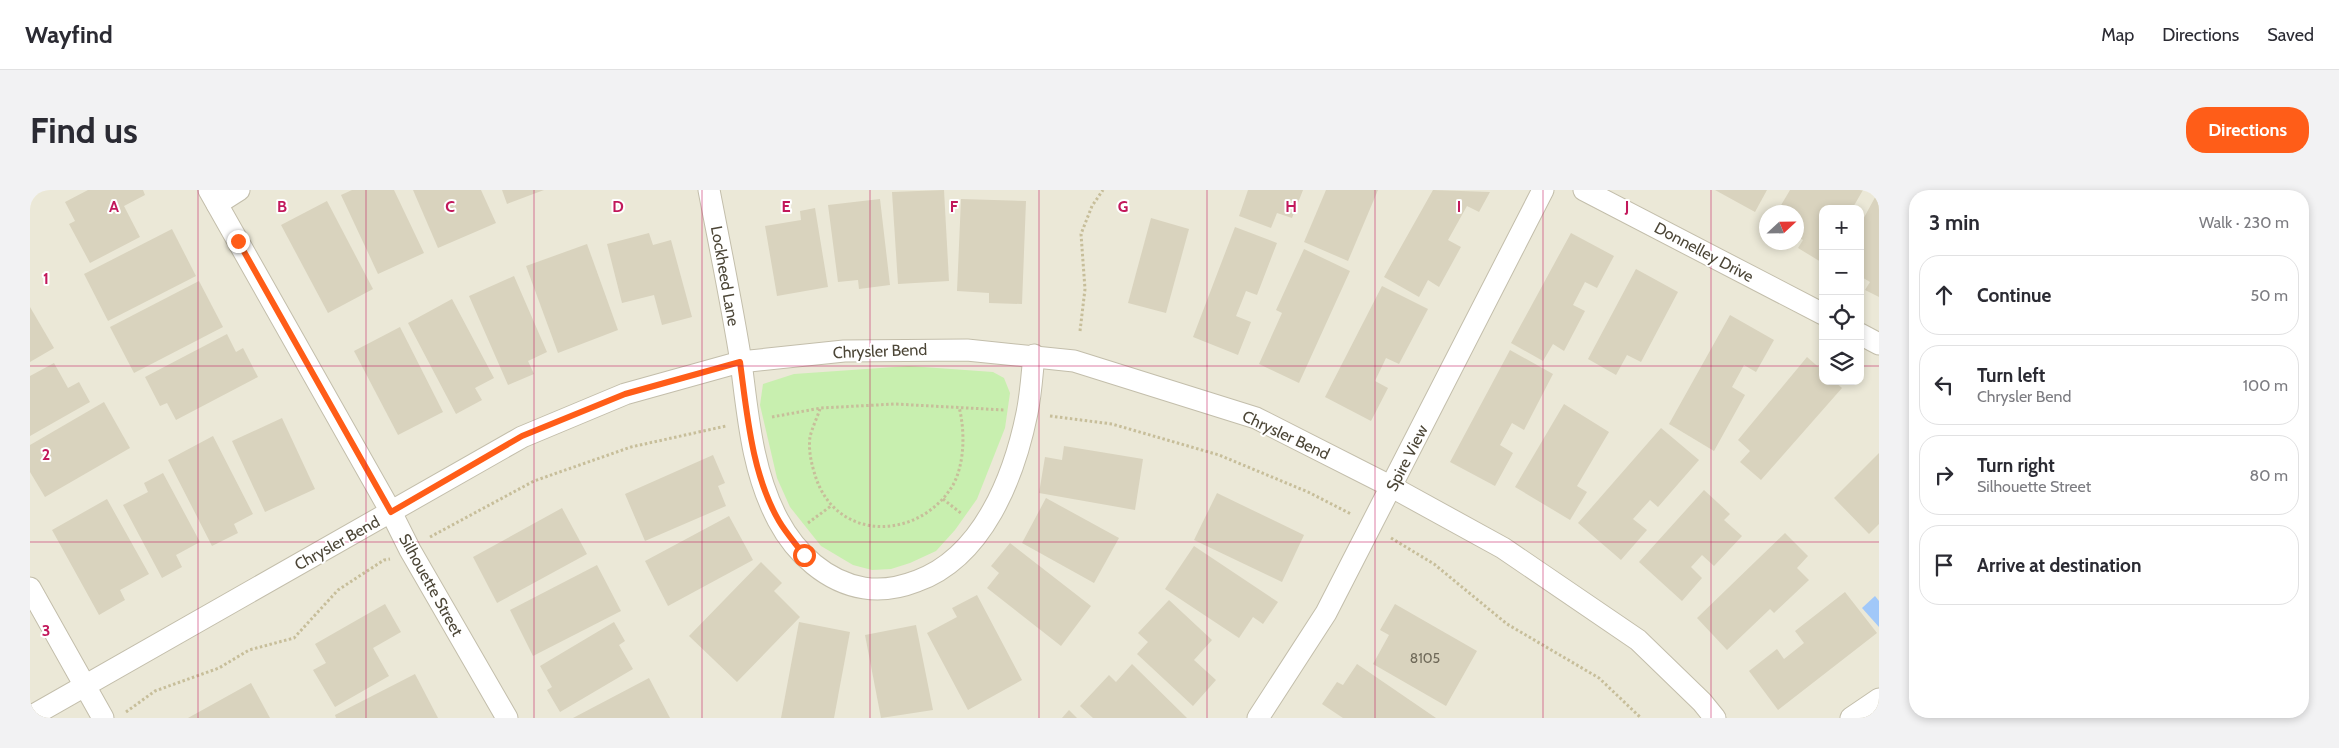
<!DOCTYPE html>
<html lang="en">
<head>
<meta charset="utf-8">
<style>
	:root { --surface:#fff; --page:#f2f2f3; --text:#2b2b33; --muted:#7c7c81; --line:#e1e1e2; --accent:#ff5d18 }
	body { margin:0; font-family:Cabin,sans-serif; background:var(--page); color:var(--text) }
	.controls { position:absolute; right:15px; top:15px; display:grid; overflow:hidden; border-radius:10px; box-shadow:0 2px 8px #0003 }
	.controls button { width:45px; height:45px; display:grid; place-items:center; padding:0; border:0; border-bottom:1px solid var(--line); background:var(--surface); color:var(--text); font:25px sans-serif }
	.compass { position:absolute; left:1729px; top:15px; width:45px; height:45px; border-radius:50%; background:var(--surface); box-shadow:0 2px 8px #0003; rotate:68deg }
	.stop { position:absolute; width:15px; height:15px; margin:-11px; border:4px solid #ff5d18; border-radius:50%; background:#fff }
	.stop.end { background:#ff5d18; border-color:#fff; box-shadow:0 1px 5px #0008 }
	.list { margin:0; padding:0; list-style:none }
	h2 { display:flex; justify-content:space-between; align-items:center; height:65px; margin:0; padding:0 20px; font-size:21px }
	h2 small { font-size:16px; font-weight:400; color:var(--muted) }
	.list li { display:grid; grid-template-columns:32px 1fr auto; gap:15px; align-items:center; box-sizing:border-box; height:80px; margin:0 10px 10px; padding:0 10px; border:1px solid var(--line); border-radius:20px }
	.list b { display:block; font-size:19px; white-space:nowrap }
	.list p { margin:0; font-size:16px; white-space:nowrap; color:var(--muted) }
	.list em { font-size:16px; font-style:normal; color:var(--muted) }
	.icon { flex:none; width:28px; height:28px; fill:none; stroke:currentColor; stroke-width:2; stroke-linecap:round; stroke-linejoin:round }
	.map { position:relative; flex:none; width:1849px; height:528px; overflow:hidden; border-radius:20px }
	header { display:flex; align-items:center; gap:30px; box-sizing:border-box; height:70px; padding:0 25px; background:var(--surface); border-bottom:1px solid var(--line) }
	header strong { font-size:24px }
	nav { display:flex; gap:28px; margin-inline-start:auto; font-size:18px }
	.intro { display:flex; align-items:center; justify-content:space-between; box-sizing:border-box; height:120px; padding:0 30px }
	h1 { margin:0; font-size:35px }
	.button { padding:12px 22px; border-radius:20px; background:var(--accent); color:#fff; font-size:18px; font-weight:700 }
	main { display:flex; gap:30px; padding:0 30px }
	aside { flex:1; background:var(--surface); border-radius:20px; box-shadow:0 2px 8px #0003 }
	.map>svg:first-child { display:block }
	.residential { fill:#ebe8d7; fill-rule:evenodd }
	.green { fill:#c8efaf }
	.water { fill:#a1c8f9 }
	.building { fill:#d9d3be }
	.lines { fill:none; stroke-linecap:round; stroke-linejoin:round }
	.minor-casing { stroke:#c3beab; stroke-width:23 }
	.path { stroke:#c7be9a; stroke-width:3; stroke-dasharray:2.5 2.5; stroke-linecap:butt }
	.minor { stroke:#fff; stroke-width:21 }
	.route { stroke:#ff5d18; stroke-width:6 }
	.grid { fill:none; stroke:#c2185b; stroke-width:1; stroke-opacity:0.55 }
	.labels { text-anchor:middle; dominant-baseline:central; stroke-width:4; stroke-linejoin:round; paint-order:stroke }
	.number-label { font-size:14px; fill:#6f6959 }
	.street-label { font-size:16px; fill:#4c4637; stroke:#fff }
	.grid-label { font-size:16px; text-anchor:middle; font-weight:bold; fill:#c2185b; stroke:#fff; stroke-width:4; stroke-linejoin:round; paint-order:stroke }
</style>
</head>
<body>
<header>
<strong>Wayfind</strong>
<nav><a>Map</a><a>Directions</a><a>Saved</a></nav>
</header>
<div class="intro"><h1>Find us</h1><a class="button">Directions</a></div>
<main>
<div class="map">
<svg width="1849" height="528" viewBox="0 0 1849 528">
	<rect width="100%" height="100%" fill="#f6f4ea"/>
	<path class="residential" d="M0 0H1849V528H0ZM1793 19H1830V191H1793ZM1736 22H1766V52H1736Z"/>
	<polygon class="green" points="879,176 963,182 974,188 980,203 975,238 947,309 925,340 906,361 880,373 861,379 842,380 823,375 791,356 760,317 747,288 730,215 733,194 764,184"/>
	<polygon class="water" points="1845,406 1849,411 1849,437 1832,418"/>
	<g class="building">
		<polygon points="58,0 113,0 115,5 94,16 110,47 60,73 39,34 45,31 35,12"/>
		<polygon points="322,0 364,0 394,63 348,84 311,5"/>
		<polygon points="383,0 451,0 466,33 408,58"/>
		<polygon points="472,0 514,0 477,14"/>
		<polygon points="914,0 919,91 868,94 862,2"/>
		<polygon points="1218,0 1273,0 1262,28 1247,23 1241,38 1209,26"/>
		<polygon points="1296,0 1348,0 1318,71 1274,52"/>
		<polygon points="1403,0 1460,2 1449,22 1437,16 1418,50 1431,57 1409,97 1398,90 1389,107 1354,87"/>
		<polygon points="1685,0 1737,0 1725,22"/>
		<polygon points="1760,0 1833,0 1822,19 1793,19 1791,72 1768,58 1773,50 1766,46 1766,22 1747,22"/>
		<polygon points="1849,0 1849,107 1835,100 1840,92 1830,86 1830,35"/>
		<polygon points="850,9 860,95 829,99 828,90 808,92 798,15"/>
		<polygon points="931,9 996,11 992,114 959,113 959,103 927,101"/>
		<polygon points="297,11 343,99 298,123 251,35"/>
		<polygon points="785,18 798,97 747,106 735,36 771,30 770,21"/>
		<polygon points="1121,28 1159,39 1136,123 1098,113"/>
		<polygon points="1205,37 1247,53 1227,105 1216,101 1206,126 1221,132 1208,165 1163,147"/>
		<polygon points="142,39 166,86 78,131 54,84"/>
		<polygon points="619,43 623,55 641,50 662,127 632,135 624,105 592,113 577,54"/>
		<polygon points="1541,43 1584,66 1567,98 1555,92 1543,115 1555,121 1534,161 1523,154 1513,171 1481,153"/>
		<polygon points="557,54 588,140 528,163 496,76"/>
		<polygon points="1274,59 1320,81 1269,193 1229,174 1252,123 1246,120"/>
		<polygon points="1606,79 1648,102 1611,172 1597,165 1586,185 1558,169"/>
		<polygon points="484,86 517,162 498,171 504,184 478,195 439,106"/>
		<polygon points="169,91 193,137 104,183 80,137"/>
		<polygon points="1352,96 1398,119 1369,174 1356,168 1345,191 1358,198 1341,231 1295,207"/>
		<polygon points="422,109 464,188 445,198 452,210 426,224 378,133"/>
		<polygon points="0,117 24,158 0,172"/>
		<polygon points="1700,125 1744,150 1726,182 1714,175 1702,197 1715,205 1684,261 1639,234"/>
		<polygon points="370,137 413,222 368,245 324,161"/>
		<polygon points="197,144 206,162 213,158 228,187 146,230 137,213 130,216 115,187"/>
		<polygon points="1480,160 1523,184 1494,240 1482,233 1470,255 1483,263 1465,296 1420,272"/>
		<polygon points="1777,167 1793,181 1793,191 1804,191 1812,198 1731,290 1710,272 1720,261 1708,250"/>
		<polygon points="24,173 38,198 49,192 60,212 0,246 0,186"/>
		<polygon points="74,212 100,258 15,307 0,282 0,255"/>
		<polygon points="1534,214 1579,242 1547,296 1557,302 1540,330 1485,297"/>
		<polygon points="252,228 285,299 235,322 202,251"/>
		<polygon points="1631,238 1669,270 1628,317 1620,310 1603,329 1617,340 1591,370 1548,333"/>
		<polygon points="183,246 223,324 204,334 208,343 182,356 138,270"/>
		<polygon points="1034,256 1113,269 1105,320 1009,303 1015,267 1032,270"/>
		<polygon points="1849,263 1849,334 1839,344 1804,308"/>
		<polygon points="683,265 695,293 688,296 696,316 615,351 595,304"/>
		<polygon points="133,283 170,352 146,365 152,377 132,388 93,315 118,302 114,293"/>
		<polygon points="1674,300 1700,324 1694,330 1712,346 1684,376 1672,365 1661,377 1672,388 1652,411 1609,372"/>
		<polygon points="1187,303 1274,345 1252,392 1164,350"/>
		<polygon points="1016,308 1089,348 1064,393 992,353"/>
		<polygon points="77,309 119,384 90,400 95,410 69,425 22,340"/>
		<polygon points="532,318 557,364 467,413 443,367"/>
		<polygon points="699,326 723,370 638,416 615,371"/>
		<polygon points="1755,343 1778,366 1767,378 1779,390 1744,423 1740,419 1697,460 1667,428"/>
		<polygon points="980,353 1061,416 1031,456 957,398 969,383 961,376"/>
		<polygon points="1164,356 1248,412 1233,434 1223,427 1209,448 1135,399"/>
		<polygon points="731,372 752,393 744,401 770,427 707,492 659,446"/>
		<polygon points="567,375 591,421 503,466 480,420"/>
		<polygon points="1815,402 1847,443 1748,520 1719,481 1747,459 1754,469 1774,453 1765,441"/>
		<polygon points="947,405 992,490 938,520 897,443 927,427 922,418"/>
		<polygon points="1139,410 1182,450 1164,470 1186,490 1163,516 1107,464 1118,452 1108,443"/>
		<polygon points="355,414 371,442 343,458 359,486 305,517 283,480 296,473 285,454"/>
		<polygon points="1365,414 1447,461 1416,516 1343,474 1359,445 1350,440"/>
		<polygon points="584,432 595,451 589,455 603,479 530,522 517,500 522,497 510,476"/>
		<polygon points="769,432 820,442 804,528 751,528"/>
		<polygon points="886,435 903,520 851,528 835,445"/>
		<polygon points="1102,474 1157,528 1063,528 1050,516 1079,485 1086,492"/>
		<polygon points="1327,474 1406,528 1313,528 1292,514 1307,492 1313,495"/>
		<polygon points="385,484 408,528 306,528 305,525"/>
		<polygon points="619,488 640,528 543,528"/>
		<polygon points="221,493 240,528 158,528"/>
		<polygon points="1039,520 1047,528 1032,528"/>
	</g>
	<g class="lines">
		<g class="minor-casing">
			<g id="minor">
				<polyline points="179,0 361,322 380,360 477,528"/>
				<path d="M679 0C690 57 702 115 711 172 718 226 722 281 748 330 766 364 797 392 834 398 852 401 869 398 887 391 953 367 984 287 997 223 1001 204 1002 184 1004 165"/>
				<polyline points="1554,0 1793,124"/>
				<polyline points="187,14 209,0"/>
				<polyline points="1830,144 1849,154"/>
				<polyline points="0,398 73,528"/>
				<polyline points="0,527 492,247 595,204 710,172 814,161 937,160 1044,171 1226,228 1362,297 1473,358 1608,450 1672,512 1685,528"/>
				<polyline points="1228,528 1296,423 1513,0"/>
				<polyline points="1821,528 1849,509"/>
			</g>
		</g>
		<g class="path">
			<polyline points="1050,141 1055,99 1051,44 1062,16 1073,0"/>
			<path d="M790 219C787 228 782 238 780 247 778 261 782 276 786 288 808 353 890 350 923 295 935 273 935 240 929 217"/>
			<polyline points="1020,226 1082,234 1189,265 1278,302 1321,324"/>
			<polyline points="742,227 791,218 865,214 974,220"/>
			<polyline points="913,309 932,324"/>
			<polyline points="778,333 801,316"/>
			<polyline points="400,347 504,291 601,257 696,236"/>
			<polyline points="1361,348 1404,374 1477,434 1569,488 1611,528"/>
			<polyline points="96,522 125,501 189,478 219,460 264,448 308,400 354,370 360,369"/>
		</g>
		<use href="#minor" class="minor"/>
	</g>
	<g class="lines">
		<path class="route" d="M208 51 361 322 492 246 595 204 710 172C717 224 722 285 749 331 756 343 766 354 774 365"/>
	</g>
	<path class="grid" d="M168 0V528M336 0V528M504 0V528M672 0V528M840 0V528M1009 0V528M1177 0V528M1345 0V528M1513 0V528M1681 0V528M0 176H1793M1830 176H1849M0 352H1849"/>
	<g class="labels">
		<g class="number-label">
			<text x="1395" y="468">8105</text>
		</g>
		<g class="street-label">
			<text transform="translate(1674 62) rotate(28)">Donnelley Drive</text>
			<text transform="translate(695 86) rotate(80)">Lockheed Lane</text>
			<text transform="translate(850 161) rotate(-2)">Chrysler Bend</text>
			<text transform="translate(1256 245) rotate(25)">Chrysler Bend</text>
			<text transform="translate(1377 268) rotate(-63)">Spire View</text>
			<text transform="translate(307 353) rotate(-29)">Chrysler Bend</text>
			<text transform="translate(401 395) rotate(61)">Silhouette Street</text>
		</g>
	</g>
	<g class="grid-label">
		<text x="84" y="22">A</text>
		<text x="252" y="22">B</text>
		<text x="420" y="22">C</text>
		<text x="588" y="22">D</text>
		<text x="756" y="22">E</text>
		<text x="924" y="22">F</text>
		<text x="1093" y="22">G</text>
		<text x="1261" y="22">H</text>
		<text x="1429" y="22">I</text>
		<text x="1597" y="22">J</text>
		<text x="16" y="94">1</text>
		<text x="16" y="270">2</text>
		<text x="16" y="446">3</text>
	</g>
</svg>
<div class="controls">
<button>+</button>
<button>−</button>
<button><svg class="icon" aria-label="locate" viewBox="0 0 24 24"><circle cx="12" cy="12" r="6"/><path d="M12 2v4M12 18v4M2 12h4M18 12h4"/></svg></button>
<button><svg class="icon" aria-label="layers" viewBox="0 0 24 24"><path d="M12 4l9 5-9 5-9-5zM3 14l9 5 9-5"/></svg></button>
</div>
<svg class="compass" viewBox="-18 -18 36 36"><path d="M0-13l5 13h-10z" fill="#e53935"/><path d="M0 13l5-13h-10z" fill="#7c7c81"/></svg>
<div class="stop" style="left:774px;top:365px"></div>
<div class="stop end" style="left:208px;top:51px"></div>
</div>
<aside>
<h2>3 min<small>Walk · 230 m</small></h2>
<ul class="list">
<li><svg class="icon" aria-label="ahead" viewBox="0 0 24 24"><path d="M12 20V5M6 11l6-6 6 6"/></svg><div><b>Continue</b></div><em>50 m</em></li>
<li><svg class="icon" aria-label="left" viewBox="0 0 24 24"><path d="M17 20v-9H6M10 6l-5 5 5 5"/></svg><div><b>Turn left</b><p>Chrysler Bend</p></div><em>100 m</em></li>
<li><svg class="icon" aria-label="right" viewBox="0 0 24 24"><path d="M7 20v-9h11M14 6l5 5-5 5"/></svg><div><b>Turn right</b><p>Silhouette Street</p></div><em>80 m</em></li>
<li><svg class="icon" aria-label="arrive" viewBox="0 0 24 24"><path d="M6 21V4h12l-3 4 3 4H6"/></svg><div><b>Arrive at destination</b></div></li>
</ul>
</aside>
</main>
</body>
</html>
